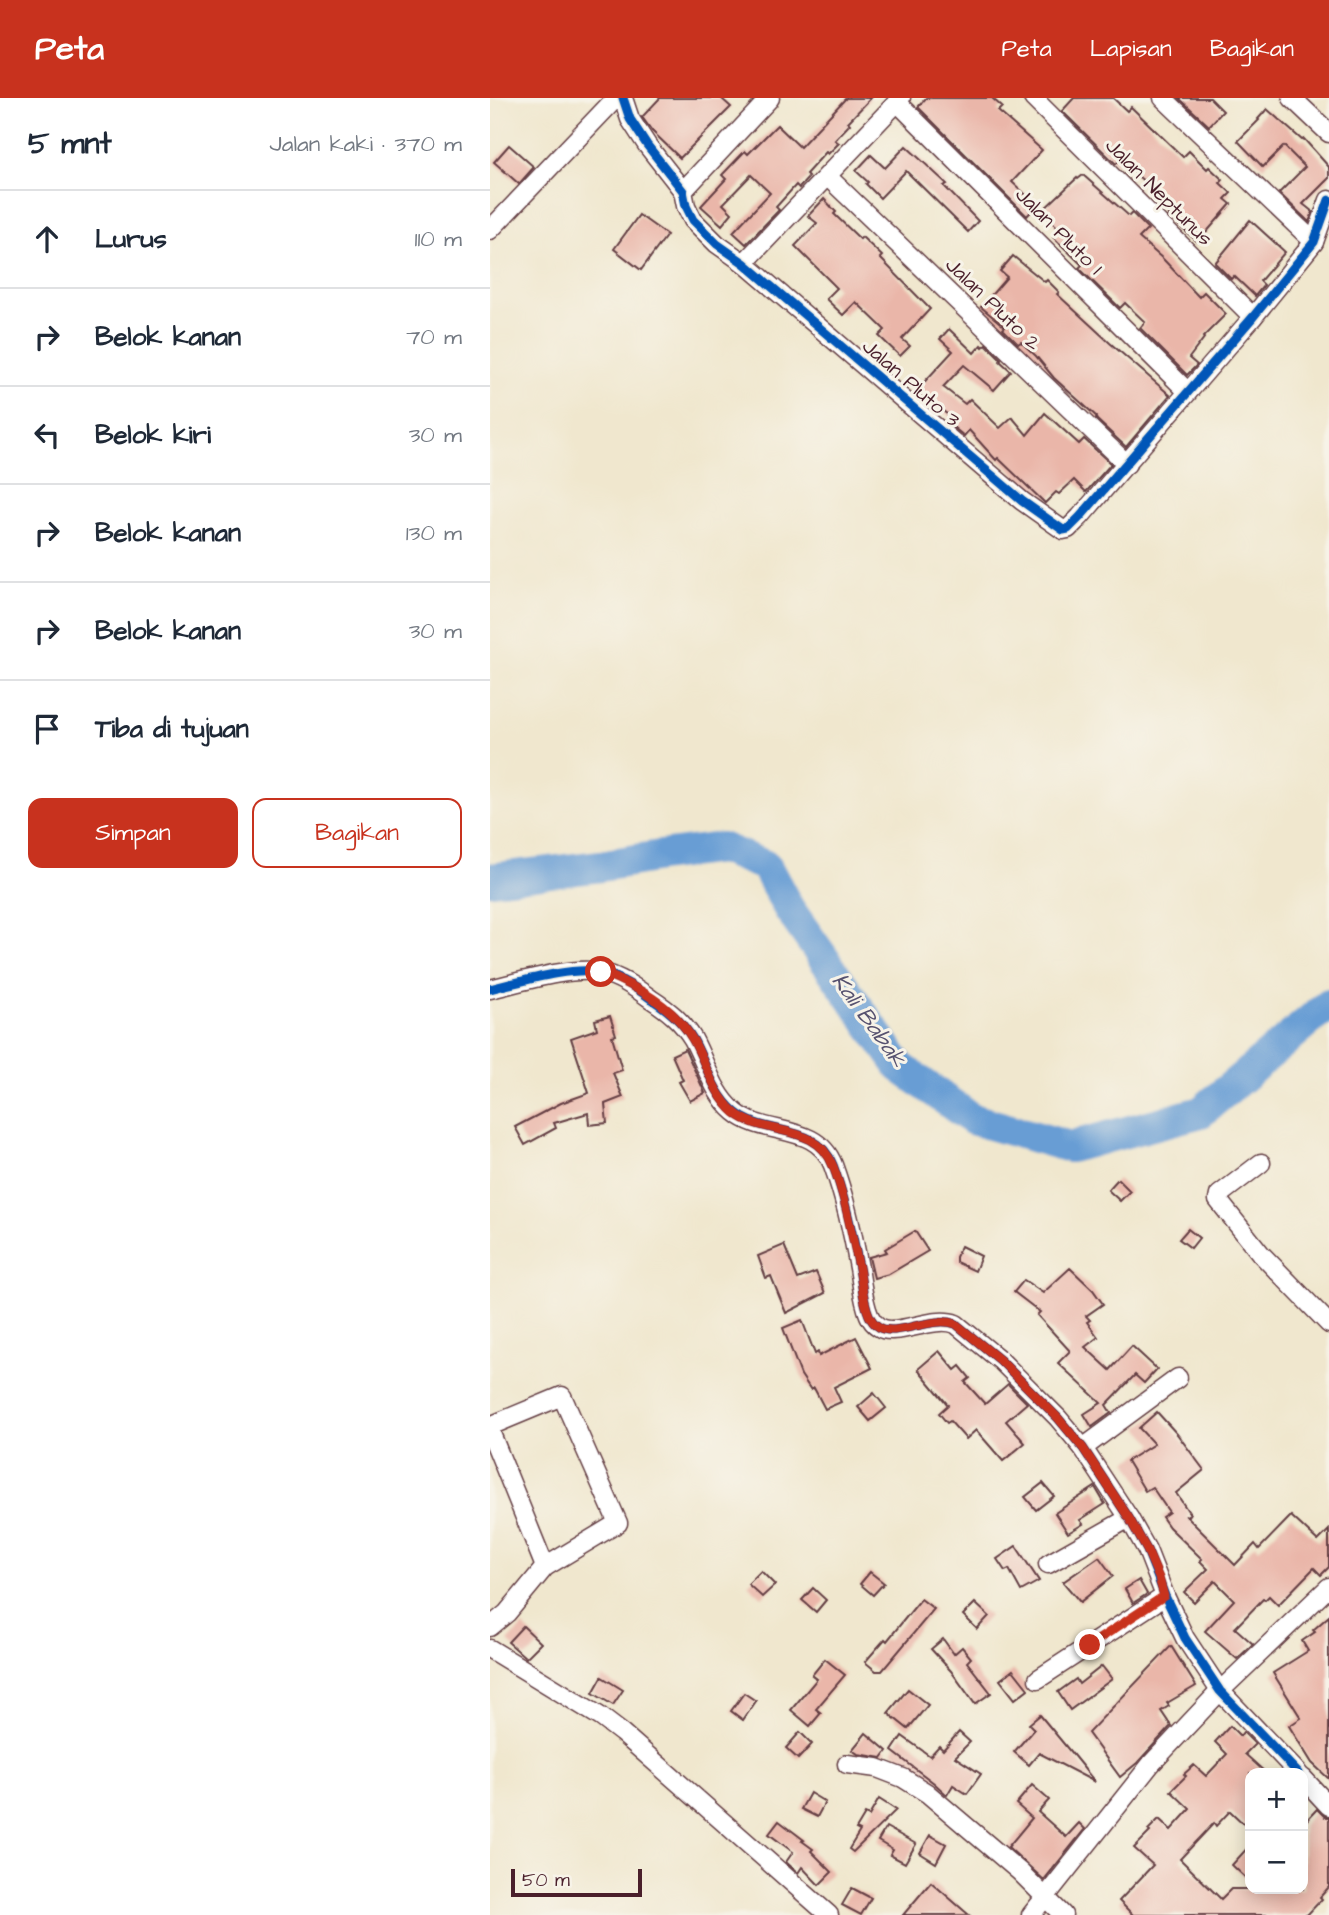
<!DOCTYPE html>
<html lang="id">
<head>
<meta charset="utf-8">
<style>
	:root { --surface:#fff; --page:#f2f2f3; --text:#1f2937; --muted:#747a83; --line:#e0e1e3; --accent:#c8321e }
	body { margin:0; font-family:"Architects Daughter",sans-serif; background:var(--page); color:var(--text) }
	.controls { position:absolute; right:21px; bottom:21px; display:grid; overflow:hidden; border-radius:14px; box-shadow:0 4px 18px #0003 }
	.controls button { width:63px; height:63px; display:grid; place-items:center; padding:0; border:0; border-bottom:2px solid var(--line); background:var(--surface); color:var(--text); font:35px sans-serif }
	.scale { position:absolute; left:21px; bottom:18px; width:131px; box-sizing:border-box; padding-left:7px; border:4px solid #4a1f2b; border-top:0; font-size:19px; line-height:24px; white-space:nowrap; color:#4a1f2b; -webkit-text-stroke:5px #f7f3e8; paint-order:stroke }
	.stop { position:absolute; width:21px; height:21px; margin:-16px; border:5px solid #c8321e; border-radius:50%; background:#fff }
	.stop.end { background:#c8321e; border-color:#fff; box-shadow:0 2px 7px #0008 }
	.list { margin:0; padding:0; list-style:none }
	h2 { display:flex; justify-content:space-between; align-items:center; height:91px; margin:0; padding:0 28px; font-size:30px }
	h2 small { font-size:23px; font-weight:400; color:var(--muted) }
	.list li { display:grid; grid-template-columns:46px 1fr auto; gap:21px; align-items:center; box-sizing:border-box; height:98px; padding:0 28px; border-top:2px solid var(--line) }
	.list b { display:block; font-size:26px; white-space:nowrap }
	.list em { font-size:23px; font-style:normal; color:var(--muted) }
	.actions { display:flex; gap:14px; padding:21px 28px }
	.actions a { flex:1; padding:16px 0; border:2px solid var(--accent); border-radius:14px; text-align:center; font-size:24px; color:var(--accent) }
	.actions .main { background:var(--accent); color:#fff }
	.icon { flex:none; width:38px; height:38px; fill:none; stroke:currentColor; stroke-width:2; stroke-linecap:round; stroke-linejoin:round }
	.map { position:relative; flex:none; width:839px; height:1817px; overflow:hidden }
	header { display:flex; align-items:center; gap:42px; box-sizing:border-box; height:98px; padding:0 35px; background:var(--accent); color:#fff }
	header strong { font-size:33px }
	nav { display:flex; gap:38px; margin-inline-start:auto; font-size:24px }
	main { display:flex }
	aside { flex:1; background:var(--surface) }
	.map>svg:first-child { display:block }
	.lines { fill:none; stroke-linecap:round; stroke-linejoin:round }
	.river { stroke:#679dd4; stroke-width:32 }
	.building { fill:#eab6a9 }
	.minor-casing { stroke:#633d43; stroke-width:21 }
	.minor { stroke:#fff; stroke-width:18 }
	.cycleway-casing { stroke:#f7f3e8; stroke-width:13 }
	.cycleway { stroke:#0057b8; stroke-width:9 }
	.route { stroke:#c8321e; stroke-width:9 }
	.labels { text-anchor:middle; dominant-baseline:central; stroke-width:6; stroke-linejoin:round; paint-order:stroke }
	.street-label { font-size:21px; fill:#4a1f2b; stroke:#f7f3e8 }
	.water-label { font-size:23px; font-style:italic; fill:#56516f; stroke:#f7f3e8 }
</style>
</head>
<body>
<header>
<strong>Peta</strong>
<nav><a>Peta</a><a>Lapisan</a><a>Bagikan</a></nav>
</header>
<main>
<aside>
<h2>5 mnt<small>Jalan kaki · 370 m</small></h2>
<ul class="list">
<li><svg class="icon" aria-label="ahead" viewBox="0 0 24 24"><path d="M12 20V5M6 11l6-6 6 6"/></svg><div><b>Lurus</b></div><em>110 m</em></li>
<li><svg class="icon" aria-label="right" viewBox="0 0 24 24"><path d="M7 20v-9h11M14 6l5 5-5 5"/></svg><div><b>Belok kanan</b></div><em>70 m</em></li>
<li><svg class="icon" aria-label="left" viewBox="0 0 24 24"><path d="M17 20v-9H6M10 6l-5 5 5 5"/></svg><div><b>Belok kiri</b></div><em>30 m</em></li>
<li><svg class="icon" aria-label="right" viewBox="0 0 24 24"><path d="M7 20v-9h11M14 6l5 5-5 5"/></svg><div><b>Belok kanan</b></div><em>130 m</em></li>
<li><svg class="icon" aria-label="right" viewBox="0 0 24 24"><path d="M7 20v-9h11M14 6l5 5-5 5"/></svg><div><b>Belok kanan</b></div><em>30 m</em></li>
<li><svg class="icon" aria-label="arrive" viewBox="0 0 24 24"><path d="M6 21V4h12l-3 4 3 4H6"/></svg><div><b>Tiba di tujuan</b></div></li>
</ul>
<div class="actions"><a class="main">Simpan</a><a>Bagikan</a></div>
</aside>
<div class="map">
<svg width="839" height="1817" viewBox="0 0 839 1817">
	<rect width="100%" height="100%" fill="#f7f3e8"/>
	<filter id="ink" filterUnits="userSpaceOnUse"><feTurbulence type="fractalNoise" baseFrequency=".0143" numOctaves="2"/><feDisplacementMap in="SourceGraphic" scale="14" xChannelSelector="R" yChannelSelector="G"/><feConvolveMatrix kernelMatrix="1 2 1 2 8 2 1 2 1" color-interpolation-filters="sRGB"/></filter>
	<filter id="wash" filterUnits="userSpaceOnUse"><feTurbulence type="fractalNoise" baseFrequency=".00686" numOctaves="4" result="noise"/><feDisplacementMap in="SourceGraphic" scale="28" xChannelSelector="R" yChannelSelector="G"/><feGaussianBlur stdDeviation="1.57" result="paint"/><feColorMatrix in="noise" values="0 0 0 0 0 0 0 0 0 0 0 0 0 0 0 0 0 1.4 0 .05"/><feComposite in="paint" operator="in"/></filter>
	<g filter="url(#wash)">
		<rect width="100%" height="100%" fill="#f0e7ce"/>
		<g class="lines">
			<polyline class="river" points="0,781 111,768 170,758 231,750 276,768 299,811 410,969 482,1021 580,1049 711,1014 839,906"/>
		</g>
		<g id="blocks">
			<g class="building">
				<polygon points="170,0 231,0 241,9 190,60 162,33 152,19"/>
				<polygon points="356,0 381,0 358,24 360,26 345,42 349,45 338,56 336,54 316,76 319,79 309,90 306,87 286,109 289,112 256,146 243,134 280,95 261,77 233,106 242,115 232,127 211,108 236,81 232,77 255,53 258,56 287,27 310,49"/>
				<polygon points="436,0 502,0 512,9 508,13 552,52 522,84 547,107 537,118 428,9"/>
				<polygon points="584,0 623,0 637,13 641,9 693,59 699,53 717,71 719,69 733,82 730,85 741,95 735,101 741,106 708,144 678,118 684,110 630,62 626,66 572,13"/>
				<polygon points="689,0 720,0 733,13 719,28"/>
				<polygon points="777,11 812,42 814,41 839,69 839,80 813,106 823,114 819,124 789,95 815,69 794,48 773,69 748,43 769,22 768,21"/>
				<polygon points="19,47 44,69 29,86 4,64"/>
				<polygon points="416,48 457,86 454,88 488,123 478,134 416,73 390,100 376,86 378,84 366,73 381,57 395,70"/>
				<polygon points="593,77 639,118 642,115 658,131 649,140 673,161 709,199 714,194 736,216 713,239 714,240 699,260 707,267 697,277 650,230 655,224 635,205 630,210 589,170 592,167 563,139 570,132 552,113 587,80 588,81"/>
				<polygon points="334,101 346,114 344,116 370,141 372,139 392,158 390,160 440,211 412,241 420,248 410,258 389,238 395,232 366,204 353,217 336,201 347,190 305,148 327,125 318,118"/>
				<polygon points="149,117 177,137 151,172 124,151"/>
				<polygon points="760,122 795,154 770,183 774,187 765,198 744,178 741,181 725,165"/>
				<polygon points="523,158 555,184 557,182 569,194 567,196 620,245 680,297 636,349 606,321 607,319 564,280 546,258 531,244 528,246 513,231 515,229 491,209 517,179 510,173"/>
				<polygon points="459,231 484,255 491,247 493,249 496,246 511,261 510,263 521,273 504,292 474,267 453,289 475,306 480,301 510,330 522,319 537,337 555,315 589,346 594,341 621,366 596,394 584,382 569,396 566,394 555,405 508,360 506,362 479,332 474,338 458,325 462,320 440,303 439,305 426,293 463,253 450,241"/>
				<polygon points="120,918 126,937 122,938 132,972 123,975 133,999 115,1006 117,1025 99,1027 98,1015 64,1025 66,1030 35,1047 25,1029 71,1005 99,995 81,940 107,931 105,922"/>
				<polygon points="195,951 215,995 200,1003 189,984 193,982 182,957"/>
				<polygon points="628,1081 640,1093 630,1103 618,1092"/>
				<polygon points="698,1131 709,1140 701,1150 689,1141"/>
				<polygon points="425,1133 438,1153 399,1176 384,1180 379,1159 397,1154 395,1151"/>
				<polygon points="294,1147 308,1181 326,1174 335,1195 296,1215 281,1178 276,1180 268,1158"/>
				<polygon points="471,1148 491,1158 485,1173 466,1164 466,1159"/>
				<polygon points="580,1170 603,1192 613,1206 596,1218 600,1222 597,1224 608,1239 595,1249 620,1272 642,1248 667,1271 654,1285 645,1277 616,1307 621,1315 602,1329 594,1316 611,1305 568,1265 580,1253 547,1217 550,1214 524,1194 534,1182 553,1195"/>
				<polygon points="312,1222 325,1256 328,1254 329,1258 366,1239 382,1270 344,1289 351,1304 335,1311 324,1290 321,1292 311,1277 293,1230"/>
				<polygon points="449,1253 465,1272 470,1268 480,1280 475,1284 495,1306 518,1286 537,1305 516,1323 535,1345 513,1363 486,1332 476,1341 460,1323 457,1325 449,1315 458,1307 428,1271"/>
				<polygon points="384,1295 396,1310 380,1323 368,1309"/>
				<polygon points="667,1314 687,1336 714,1372 686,1395 700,1416 696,1418 745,1467 765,1446 769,1451 801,1418 828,1443 839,1432 839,1469 831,1477 824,1470 788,1507 779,1498 775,1502 773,1501 745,1530 763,1546 747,1561 715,1533 744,1502 725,1483 704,1504 694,1494 718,1471 710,1463 712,1461 679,1429 672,1419 679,1414 662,1389 655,1393 637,1363 664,1346 649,1330"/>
				<polygon points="553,1385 564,1398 546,1412 535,1399"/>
				<polygon points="605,1389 615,1406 590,1422 593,1426 578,1435 565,1415"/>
				<polygon points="526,1448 549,1483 531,1493 519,1471 515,1473 507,1461"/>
				<polygon points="609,1459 623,1478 590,1504 573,1484"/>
				<polygon points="271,1473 285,1487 272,1499 258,1486"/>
				<polygon points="380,1474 394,1485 383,1497 370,1486"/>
				<polygon points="649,1482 657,1496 643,1505 635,1491"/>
				<polygon points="323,1490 336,1502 326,1514 312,1502"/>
				<polygon points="431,1501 444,1511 392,1573 386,1573 375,1564 395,1541 397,1543"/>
				<polygon points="485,1505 499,1518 487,1531 473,1517"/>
				<polygon points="839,1518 839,1681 822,1665 799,1628 811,1620 783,1575 818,1553 812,1543 825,1534 823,1532"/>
				<polygon points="33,1528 51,1545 36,1560 18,1544"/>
				<polygon points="453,1541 464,1556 472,1549 481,1560 477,1564 501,1595 485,1606 461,1573 441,1551"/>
				<polygon points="681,1548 706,1588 677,1605 679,1608 671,1613 681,1628 647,1665 630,1679 598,1635"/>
				<polygon points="335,1561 355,1577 326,1611 331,1615 320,1628 301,1612 327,1581 322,1577"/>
				<polygon points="612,1568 622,1581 580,1612 568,1594 586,1581 589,1586"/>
				<polygon points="523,1572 538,1591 525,1601 510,1582"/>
				<polygon points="112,1579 133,1592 123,1607 103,1595"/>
				<polygon points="418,1591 438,1607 418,1631 398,1615"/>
				<polygon points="254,1595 266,1603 253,1622 241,1613"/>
				<polygon points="550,1617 583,1657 605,1684 549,1655 539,1667 524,1654 544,1631 539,1626"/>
				<polygon points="740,1628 750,1638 753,1634 765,1646 755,1656 776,1675 760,1675 760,1732 740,1713 726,1728 724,1725 690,1761 731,1801 741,1791 813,1791 813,1726 827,1711 835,1719 839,1719 839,1789 830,1799 832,1801 817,1817 643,1817 629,1803 663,1767 644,1750 660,1734 658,1732 669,1721 681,1732 700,1711 681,1693 696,1678 694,1676 704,1667 716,1678 737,1656 725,1644"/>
				<polygon points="310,1634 322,1646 308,1661 296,1650"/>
				<polygon points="469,1634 480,1644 465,1659 491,1676 477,1696 463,1687 457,1697 444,1685 402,1653 412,1638 440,1658 449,1648 453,1652"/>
				<polygon points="376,1635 397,1653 392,1660 368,1656 362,1652"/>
				<polygon points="542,1687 559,1702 548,1714 576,1739 589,1725 595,1731 554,1782 518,1749 542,1720 526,1706"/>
				<polygon points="320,1695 335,1704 327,1719 311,1711"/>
				<polygon points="389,1701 406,1712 363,1754 359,1751 370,1733 366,1731 375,1716 379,1718"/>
				<polygon points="289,1723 314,1742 312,1743 323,1751 321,1753 342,1774 329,1787 312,1769 308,1775 296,1764 303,1754 279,1736"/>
				<polygon points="396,1729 426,1746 415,1765 400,1757 403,1752 388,1743"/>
				<polygon points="440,1737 456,1746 446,1765 430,1755"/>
				<polygon points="760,1747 760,1784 742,1767"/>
				<polygon points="441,1784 449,1791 479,1817 413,1817"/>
				<polygon points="362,1790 381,1800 371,1817 352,1807"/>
			</g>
		</g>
	</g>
	<g filter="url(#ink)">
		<use href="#blocks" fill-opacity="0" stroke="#633d43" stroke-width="2"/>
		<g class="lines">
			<g class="minor-casing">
				<g id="minor">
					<polyline points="133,0 140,21 157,47 193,93 196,108 203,122 227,146 254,165 532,403 573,432 578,431 590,419 763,219 824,144 839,102"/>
					<polyline points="543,0 763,219"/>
					<polyline points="673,0 824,144"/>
					<polyline points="802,0 839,35"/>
					<polyline points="407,4 698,294"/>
					<polyline points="338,79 637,366"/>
					<polyline points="193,93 280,0"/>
					<polyline points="0,132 126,0"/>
					<polyline points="254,165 411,0"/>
					<path d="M0 891C30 884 81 868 110 874 129 878 146 890 161 901 178 912 192 923 203 941 216 965 223 996 245 1014 274 1039 327 1024 343 1067 355 1100 363 1136 369 1170 372 1186 373 1203 379 1217 381 1222 384 1226 389 1229 405 1240 442 1217 466 1226L510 1262 568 1320 593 1350 639 1420 657 1452 675 1498 695 1540 730 1593 808 1675"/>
					<polyline points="771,1065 729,1097 728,1102 771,1156 839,1226"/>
					<polyline points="0,1328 72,1298 128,1425 55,1469 17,1515 0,1529"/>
					<polyline points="0,1333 55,1469"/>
					<polyline points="593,1350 688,1280"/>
					<polyline points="558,1466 639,1420"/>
					<polyline points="0,1551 111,1619 132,1635 339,1817"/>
					<polyline points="548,1581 675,1498"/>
					<polyline points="357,1666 387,1670 413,1680 437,1695 530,1774 573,1817"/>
					<polyline points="813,1680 839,1708"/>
					<polyline points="541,1817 661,1666 730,1593 839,1489"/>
				</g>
			</g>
			<use href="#minor" class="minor"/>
			<g class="cycleway-casing">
				<g id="cycleway">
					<polyline points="133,0 140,21 157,47 193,93 196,108 203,122 227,146 254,165 532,403 573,432 578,431 590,419 763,219 824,144 839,102"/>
					<path d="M0 891C30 884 81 868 110 874 129 878 146 890 161 901 178 912 192 923 203 941 216 965 223 996 245 1014 274 1039 327 1024 343 1067 355 1100 363 1136 369 1170 372 1186 373 1203 379 1217 381 1222 384 1226 389 1229 405 1240 442 1217 466 1226L510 1262 568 1320 593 1350 639 1420 657 1452 675 1498 695 1540 730 1593 808 1675"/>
				</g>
			</g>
			<use href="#cycleway" class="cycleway"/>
		</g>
	</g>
	<g class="lines" filter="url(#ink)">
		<path class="route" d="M111 874C146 888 184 908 203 942 216 965 223 996 245 1015 275 1039 327 1024 343 1068 355 1099 361 1133 368 1165 372 1182 372 1201 379 1217 381 1222 384 1226 389 1229 405 1240 442 1217 466 1226L510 1262 568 1320 593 1350 639 1420 657 1452 669 1480 674 1498 600 1547"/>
	</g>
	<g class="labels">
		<g class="street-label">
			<text transform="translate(669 94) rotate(45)">Jalan Neptunus</text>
			<text transform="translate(569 133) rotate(45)">Jalan Pluto 1</text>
			<text transform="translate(503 206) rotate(44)">Jalan Pluto 2</text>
			<text transform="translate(421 285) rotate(41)">Jalan Pluto 3</text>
		</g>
		<g class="water-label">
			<text transform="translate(379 922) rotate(54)">Kali Babak</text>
		</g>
	</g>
</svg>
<div class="controls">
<button>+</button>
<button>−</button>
</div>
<div class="scale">50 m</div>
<div class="stop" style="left:111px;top:874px"></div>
<div class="stop end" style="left:600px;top:1547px"></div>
</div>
</main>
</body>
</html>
